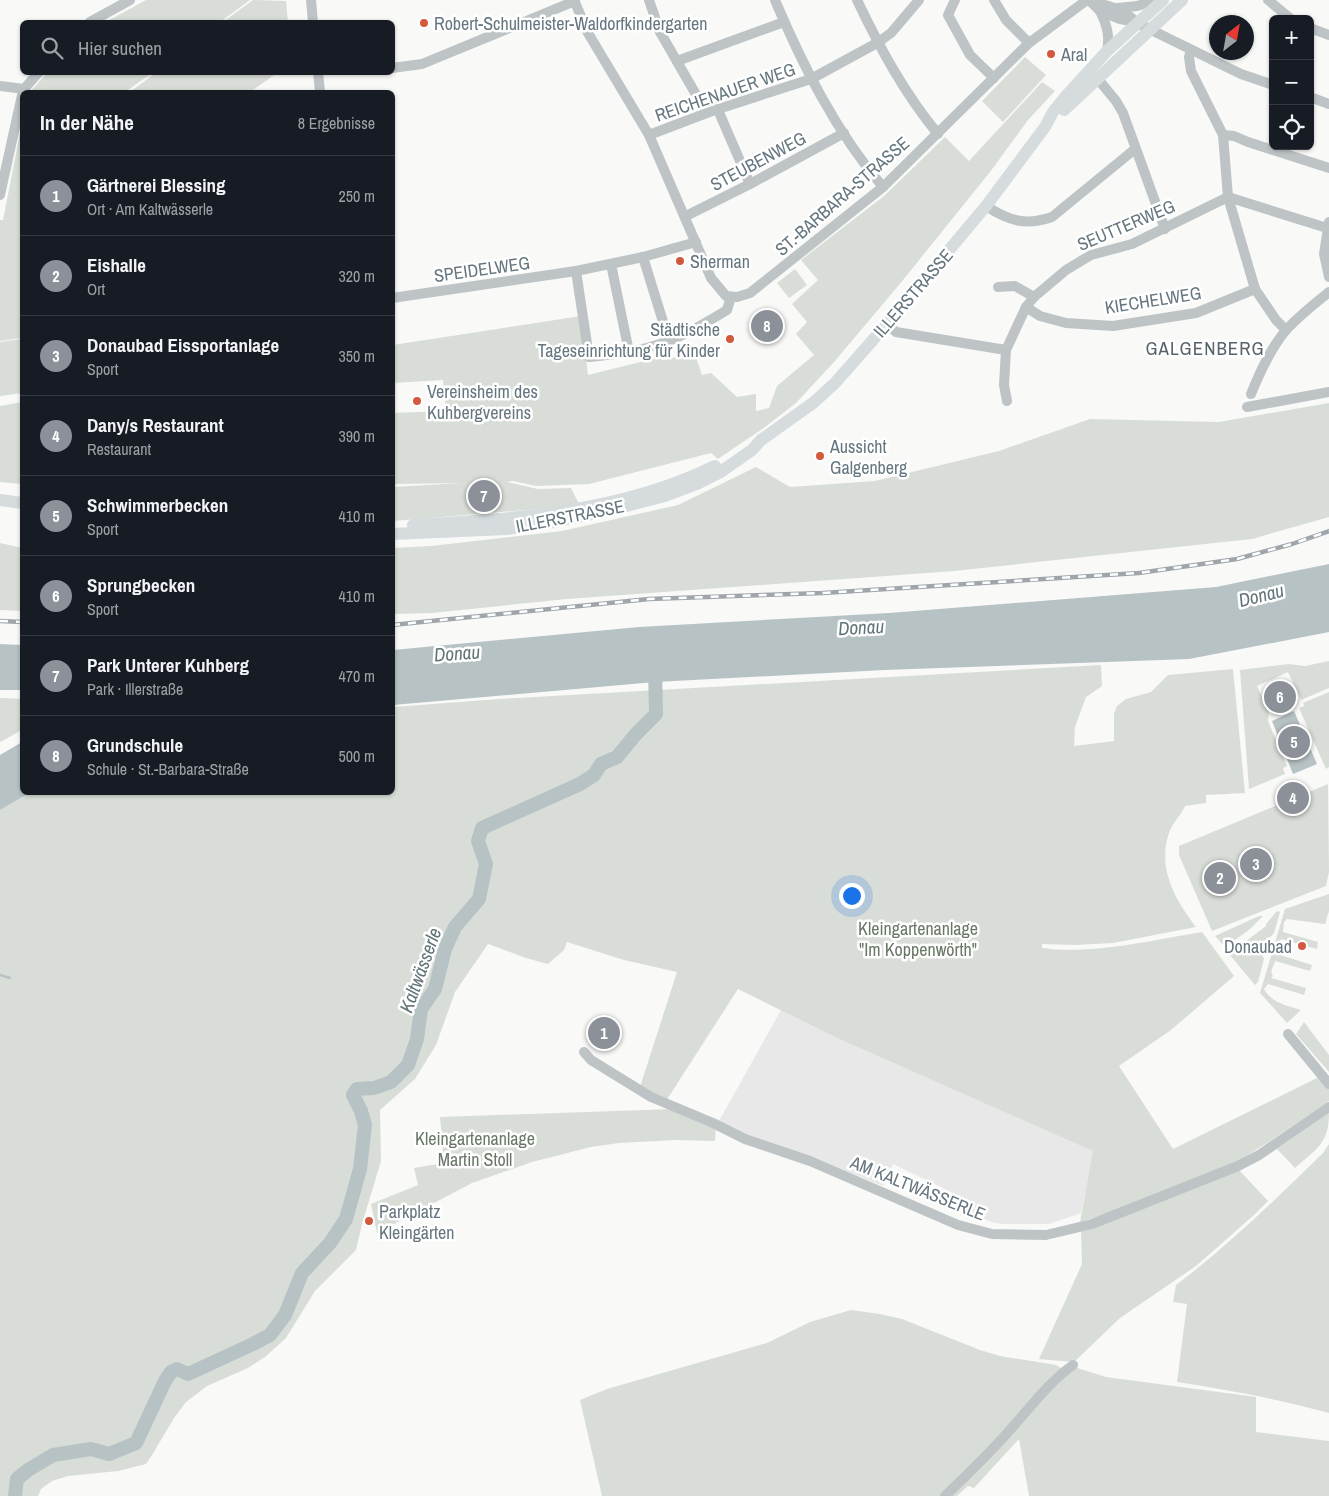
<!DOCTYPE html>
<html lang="de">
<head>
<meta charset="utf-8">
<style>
	:root { --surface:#171b24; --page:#242831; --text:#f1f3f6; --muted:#9ea1a6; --line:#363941; --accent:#8c9099 }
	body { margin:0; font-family:"Archivo Narrow",sans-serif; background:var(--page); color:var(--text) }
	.controls { position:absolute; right:15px; top:15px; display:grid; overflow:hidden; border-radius:8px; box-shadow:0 1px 4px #0004 }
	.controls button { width:45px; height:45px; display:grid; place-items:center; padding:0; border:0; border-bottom:1px solid var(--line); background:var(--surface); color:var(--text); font:25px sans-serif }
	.compass { position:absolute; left:1209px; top:15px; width:45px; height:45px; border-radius:50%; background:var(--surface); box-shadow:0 1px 4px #0004; rotate:31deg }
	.you { position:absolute; left:851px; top:895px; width:18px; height:18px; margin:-12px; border:4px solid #fff; border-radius:50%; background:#1a73e8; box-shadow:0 0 0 8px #1a73e833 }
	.badge { display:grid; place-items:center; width:32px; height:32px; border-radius:50%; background:var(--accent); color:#fff; font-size:16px; font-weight:700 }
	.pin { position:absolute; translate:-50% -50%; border:2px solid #fff; box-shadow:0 1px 5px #0006 }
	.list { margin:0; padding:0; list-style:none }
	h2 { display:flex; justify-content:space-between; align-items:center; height:65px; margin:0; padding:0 20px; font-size:21px }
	h2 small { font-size:16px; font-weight:400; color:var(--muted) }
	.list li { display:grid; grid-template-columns:32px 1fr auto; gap:15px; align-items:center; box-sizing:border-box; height:80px; padding:0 20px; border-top:1px solid var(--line) }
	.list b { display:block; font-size:19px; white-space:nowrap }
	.list p { margin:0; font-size:16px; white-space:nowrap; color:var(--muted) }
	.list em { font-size:16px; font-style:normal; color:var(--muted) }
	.icon { flex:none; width:28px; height:28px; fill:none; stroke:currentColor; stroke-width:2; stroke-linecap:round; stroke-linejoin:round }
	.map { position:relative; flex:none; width:1329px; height:1496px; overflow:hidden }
	.search { position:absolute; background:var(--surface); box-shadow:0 1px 4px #0004; left:20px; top:20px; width:375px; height:55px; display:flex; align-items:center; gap:12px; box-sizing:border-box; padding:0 18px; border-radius:8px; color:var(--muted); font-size:19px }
	.panel { position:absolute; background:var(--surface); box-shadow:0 1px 4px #0004; left:20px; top:90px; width:375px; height:705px; border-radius:8px }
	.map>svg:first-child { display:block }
	.built { fill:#e7e8e7 }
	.green { fill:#d9ddd7 }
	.water { fill:#b7c2c5 }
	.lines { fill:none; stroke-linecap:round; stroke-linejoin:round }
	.stream { stroke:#b7c2c5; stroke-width:2.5 }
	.river { stroke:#b7c2c5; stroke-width:14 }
	.minor { stroke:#bec3c6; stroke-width:10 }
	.major { stroke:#d6dbde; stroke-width:12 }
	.rail-casing { stroke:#9fa6ab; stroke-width:4.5 }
	.rail { stroke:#fff; stroke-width:2.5; stroke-dasharray:8; stroke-linecap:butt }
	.poi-dot { fill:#d2593e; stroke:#fff; stroke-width:2 }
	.labels { text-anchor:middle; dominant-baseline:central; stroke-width:5; stroke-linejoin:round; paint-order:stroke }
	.poi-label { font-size:18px; fill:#66767f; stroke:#fff; text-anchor:start }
	.street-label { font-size:18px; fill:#66767f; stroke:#fff }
	.park-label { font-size:18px; fill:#697866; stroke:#fff }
	.neighbourhood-label { font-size:19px; letter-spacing:1px; fill:#58646b; stroke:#fff }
	.water-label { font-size:19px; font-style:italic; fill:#627478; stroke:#fff }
</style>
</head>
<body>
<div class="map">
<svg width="1329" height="1496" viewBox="0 0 1329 1496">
	<rect width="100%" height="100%" fill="#f9f9f7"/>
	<polygon class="built" points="781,1010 837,1038 1094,1151 1081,1213 1049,1224 1001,1224 989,1221 975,1216 961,1203 957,1195 893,1164 883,1186 806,1155 742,1136 719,1121"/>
	<g class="green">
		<polygon points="146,0 250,0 220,22 106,22"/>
		<polygon points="253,0 286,1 288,22 223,22"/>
		<polygon points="1025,57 1046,75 1003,122 982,101"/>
		<polygon points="48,72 152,72 152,73 125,92 30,92"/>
		<polygon points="157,72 277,72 277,73 250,92 130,92"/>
		<polygon points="1042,82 1055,91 1028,120 990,172 899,285 834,362 796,403 765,427 718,459 711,453 589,484 536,486 513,481 507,482 538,489 571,488 579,504 562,507 393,521 393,487 462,483 393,484 392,413 446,411 443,380 393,383 393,345 581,316 588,375 661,357 662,360 676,357 675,351 692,346 702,375 711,373 737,397 756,394 756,411 769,408 777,386 814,355 796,334 807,322 792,304 818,280 801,260 884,196 945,137 969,161"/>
		<polygon points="22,123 22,338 0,341 0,220 3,220"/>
		<polygon points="795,269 807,285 789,298 777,283"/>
		<polygon points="22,339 22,393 0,396 0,342"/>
		<polygon points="22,402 22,484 0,482 0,406"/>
		<polygon points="1329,403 1329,517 1252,539 954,571 567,599 432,613 393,614 393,548 431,546 562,531 678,505 756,467 790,487 875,481 999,451 1090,419 1219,422"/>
		<polygon points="0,543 22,548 22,611 0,610"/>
		<polygon points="1329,661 1329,688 1301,700 1288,672 1257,686 1269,713 1268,721 1287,766 1283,768 1285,774 1249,789 1240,670 1289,664 1305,666"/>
		<path d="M1101 665 1102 686 1086 697 1075 727 1074 746 1114 741V714L1117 706 1126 699 1151 692 1168 675 1233 669 1245 793 1206 795V803L1185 806C1181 816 1172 823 1169 833 1157 868 1175 900 1196 927L1113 943 1075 945 1042 944V948C1090 955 1154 940 1202 932L1234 976 1171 1030 1119 1066 1173 1149 1317 1078 1329 1088V1101L1270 1141 1238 1161 1109 1213 1080 1222 1093 1151 837 1038 738 989 666 1101 640 1087 677 972 624 960 567 942 564 950 548 964 526 958 488 944 455 992 436 1045 415 1079 380 1110 381 1161 362 1224 356 1250 315 1291 286 1338 265 1357 248 1368 207 1386 186 1402 174 1418 152 1455 146 1464 118 1471 68 1476 52 1481 41 1489 38 1496H0V810L29 792H392L393 707 499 699Z"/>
		<polygon points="1329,692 1329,767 1326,769 1299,708 1304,706 1303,703"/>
		<polygon points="0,698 22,699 22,730 0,742"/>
		<polygon points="1328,784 1329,872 1326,886 1212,931 1179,855 1179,846"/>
		<path d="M1329 894V911L1325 924 1287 919 1284 922 1283 932 1318 942 1317 949 1281 939 1277 954 1312 965 1310 971 1275 961C1274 967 1269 970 1273 976L1271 978 1306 988 1304 995 1268 984 1264 989C1272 1003 1287 1006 1301 1010L1287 1023 1260 993 1285 909Z"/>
		<polygon points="1277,911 1280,912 1274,933 1262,946 1261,954 1264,959 1258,982 1255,985 1229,954 1266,926 1266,924"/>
		<polygon points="1259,916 1263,916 1249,930 1225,947 1215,936"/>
		<polygon points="1304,1022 1329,1055 1329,1072 1296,1034"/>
		<polygon points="673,1109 716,1126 715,1141 676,1140 619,1143 591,1147 532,1162 472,1183 377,1233 371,1204 418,1185 414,1168 444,1163 440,1117"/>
		<path d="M1329 1113C1329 1144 1316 1149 1295 1168L1277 1149Z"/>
		<path d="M1329 1144V1413C1279 1399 1228 1390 1177 1382L1187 1304 1173 1302 1176 1285C1229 1245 1276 1199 1323 1153Z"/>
		<polygon points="1239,1170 1268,1201 1254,1215 1196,1266 1120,1318 1074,1362 1039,1359 1082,1264 1081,1231"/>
		<polygon points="851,1310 880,1314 902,1319 980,1350 1000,1356 1056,1365 1064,1370 942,1496 602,1496 580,1400 607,1389 767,1343 810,1322"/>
		<polygon points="1074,1367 1106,1377 1256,1397 1256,1432 1329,1441 1329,1496 1029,1496 1019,1439 974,1488 968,1486 957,1496 947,1496"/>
	</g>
	<g class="water">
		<polygon points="1329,564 1329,632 1189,659 884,670 655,682 393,705 393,650 639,627 889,613 1216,587"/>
		<polygon points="0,644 22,645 22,690 0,690"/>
		<polygon points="1287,683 1295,702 1274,711 1266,692"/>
		<polygon points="1294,711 1317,764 1293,774 1272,721"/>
		<polygon points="22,742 22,792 29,793 0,810 0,755"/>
	</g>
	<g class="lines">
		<polyline class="stream" points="0,975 10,978"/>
		<polyline class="river" points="15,1496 17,1479 28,1470 53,1455 91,1449 109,1454 136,1443 165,1381 171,1372 177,1369 188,1374 253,1344 270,1335 285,1315 302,1273 330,1243 346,1219 360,1169 365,1125 361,1111 353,1095 357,1089 374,1088 391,1082 408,1065 417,1039 421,1009 435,989 445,949 455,927 479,899 486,864 478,841 482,828 580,784 594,775 601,764 617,757 636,734 656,714 655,664"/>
		<g class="minor">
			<polyline points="311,0 313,22"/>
			<polyline points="574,0 588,33 649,135 711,278 726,296 737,297 750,293 883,187 1029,43 1087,0"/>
			<polyline points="649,0 660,32 702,105 712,111"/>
			<path d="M775 0C803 66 836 132 883 187"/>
			<path d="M857 0C880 48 904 93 938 134"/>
			<polyline points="955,0 948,15 970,55 994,78"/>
			<polyline points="994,0 1006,20 1029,43"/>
			<polyline points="1089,0 1100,11 1120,19 1137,23 1241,74 1273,85"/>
			<polyline points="1268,0 1291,19"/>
			<path d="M1092 2C1110 6 1124 9 1137 23"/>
			<polyline points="1118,8 1137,6 1157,0"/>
			<path d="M1100 11C1107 25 1110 36 1107 51"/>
			<polyline points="90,22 130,0"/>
			<polyline points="1310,28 1329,35"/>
			<polyline points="1191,50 1189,57 1191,71 1223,135 1228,197 1255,289 1276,320 1286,330"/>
			<polyline points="677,61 784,22"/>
			<polyline points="392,68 422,64 575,1"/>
			<polyline points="318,72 320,92"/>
			<polyline points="1097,78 1116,101 1123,113 1165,229"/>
			<polyline points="0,86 24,89"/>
			<polyline points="23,92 24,89 39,72"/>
			<polyline points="1310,97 1329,104"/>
			<polyline points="718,110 750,184"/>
			<polyline points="649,135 712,111 811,79 877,43 891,33 919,0"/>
			<polyline points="1223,135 1234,136 1248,142 1329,168"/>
			<polyline points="0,195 22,95"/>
			<path d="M986 206C1009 221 1026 226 1052 217L1135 149"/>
			<polyline points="686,216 750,184 844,133"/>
			<polyline points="1329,222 1324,254 1329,277"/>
			<polyline points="643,257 669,341"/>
			<polyline points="611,264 629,352"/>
			<path d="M576 271 589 357C610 355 630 353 650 347 678 340 702 325 727 310L731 297"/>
			<polyline points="998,287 1015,286 1034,297"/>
			<polyline points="392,298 576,271 643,257 696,242"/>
			<polyline points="1026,307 1040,316 1066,323 1113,326 1196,313 1255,289"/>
			<polyline points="887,324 896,332 1006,350"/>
			<path d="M1251 394C1260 372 1271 347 1287 329 1300 315 1314 304 1329 292"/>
			<polyline points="1007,401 1004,385 1006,350 1026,307 1034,297 1066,270 1091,255 1132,244 1228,197 1327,228"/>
			<polyline points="1247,407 1329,392"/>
			<polyline points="1288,1034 1329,1084"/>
			<polyline points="584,1052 591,1060 651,1097 713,1123 745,1139 810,1161 958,1225 992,1234 1046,1235 1092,1224 1238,1166 1259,1155 1329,1107"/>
			<path d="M945 1496C967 1475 989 1454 1009 1431 1030 1408 1049 1382 1073 1365"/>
		</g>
		<g class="major">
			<polyline points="1064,110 1182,0"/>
			<polyline points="0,500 22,503"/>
			<path d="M413 525C516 519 622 512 715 466"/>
			<polyline points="392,534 507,529 550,523 603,512 665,496 697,484 719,473 752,450 761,440 813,403 835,383 887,324 986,206 1045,127 1053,112 1066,96 1107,51 1163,0"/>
		</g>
		<g class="rail-casing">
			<g id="rail">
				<polyline points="0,621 22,622"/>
				<polyline points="392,625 649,599 823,593 1139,573 1237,559 1292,544 1329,531"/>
			</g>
		</g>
		<use href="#rail" class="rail"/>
	</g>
	<g class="poi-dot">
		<circle cx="424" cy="23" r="5"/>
		<circle cx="1051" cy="54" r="5"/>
		<circle cx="680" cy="261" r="5"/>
		<circle cx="730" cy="339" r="5"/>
		<circle cx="417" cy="401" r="5"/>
		<circle cx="820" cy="456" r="5"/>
		<circle cx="1302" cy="946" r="5"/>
		<circle cx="369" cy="1221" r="5"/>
	</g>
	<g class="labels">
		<g class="poi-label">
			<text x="434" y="23">Robert-Schulmeister-Waldorfkindergarten</text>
			<text x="1061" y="54">Aral</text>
			<text x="690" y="261">Sherman</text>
			<text x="720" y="329" text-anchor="end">Städtische<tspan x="720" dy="21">Tageseinrichtung für Kinder</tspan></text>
			<text x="427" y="391">Vereinsheim des<tspan x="427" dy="21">Kuhbergvereins</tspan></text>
			<text x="830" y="446">Aussicht<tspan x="830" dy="21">Galgenberg</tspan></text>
			<text x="1292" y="946" text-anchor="end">Donaubad</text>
			<text x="379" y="1211">Parkplatz<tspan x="379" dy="21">Kleingärten</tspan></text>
		</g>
		<g class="street-label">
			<text transform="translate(725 92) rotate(-19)">REICHENAUER WEG</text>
			<text transform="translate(758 161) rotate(-28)">STEUBENWEG</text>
			<text transform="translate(842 196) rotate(-41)">ST.-BARBARA-STRASSE</text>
			<text transform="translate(1126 225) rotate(-23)">SEUTTERWEG</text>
			<text transform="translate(482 269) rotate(-8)">SPEIDELWEG</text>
			<text transform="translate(913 293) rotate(-49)">ILLERSTRASSE</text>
			<text transform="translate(1153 300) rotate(-9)">KIECHELWEG</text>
			<text transform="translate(570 516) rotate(-11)">ILLERSTRASSE</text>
			<text transform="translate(918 1188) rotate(22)">AM KALTWÄSSERLE</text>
		</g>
		<g class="park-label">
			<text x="918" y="928">Kleingartenanlage<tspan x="918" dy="21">"Im Koppenwörth"</tspan></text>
			<text x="475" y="1138">Kleingartenanlage<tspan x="475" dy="21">Martin Stoll</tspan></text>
		</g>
		<g class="neighbourhood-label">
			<text x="1205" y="348">GALGENBERG</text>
		</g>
		<g class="water-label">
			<text transform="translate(1261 595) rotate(-14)">Donau</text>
			<text transform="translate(861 627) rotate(-3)">Donau</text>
			<text transform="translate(457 653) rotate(-4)">Donau</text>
			<text transform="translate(420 970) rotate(-70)">Kaltwässerle</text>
		</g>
	</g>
</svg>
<div class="controls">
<button>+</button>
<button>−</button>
<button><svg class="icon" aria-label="locate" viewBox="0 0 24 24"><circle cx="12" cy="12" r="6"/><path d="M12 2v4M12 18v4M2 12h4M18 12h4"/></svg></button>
</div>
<svg class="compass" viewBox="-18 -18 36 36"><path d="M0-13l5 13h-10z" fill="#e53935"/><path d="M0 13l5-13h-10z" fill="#9ea1a6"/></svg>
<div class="you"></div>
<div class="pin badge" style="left:604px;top:1033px">1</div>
<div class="pin badge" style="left:1220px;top:878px">2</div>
<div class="pin badge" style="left:1256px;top:864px">3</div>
<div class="pin badge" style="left:1293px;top:798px">4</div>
<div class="pin badge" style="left:1294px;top:742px">5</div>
<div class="pin badge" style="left:1280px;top:697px">6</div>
<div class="pin badge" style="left:484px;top:496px">7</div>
<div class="pin badge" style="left:767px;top:326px">8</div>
<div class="search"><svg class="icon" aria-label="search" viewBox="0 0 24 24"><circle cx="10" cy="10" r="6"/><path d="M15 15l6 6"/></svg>Hier suchen</div>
<section class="panel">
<h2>In der Nähe<small>8 Ergebnisse</small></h2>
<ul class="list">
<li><span class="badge">1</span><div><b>Gärtnerei Blessing</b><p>Ort · Am Kaltwässerle</p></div><em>250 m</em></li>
<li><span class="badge">2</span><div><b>Eishalle</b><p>Ort</p></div><em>320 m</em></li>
<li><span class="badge">3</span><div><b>Donaubad Eissportanlage</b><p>Sport</p></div><em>350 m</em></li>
<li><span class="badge">4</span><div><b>Dany/s Restaurant</b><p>Restaurant</p></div><em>390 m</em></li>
<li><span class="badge">5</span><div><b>Schwimmerbecken</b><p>Sport</p></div><em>410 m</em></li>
<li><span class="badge">6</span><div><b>Sprungbecken</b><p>Sport</p></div><em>410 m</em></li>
<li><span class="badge">7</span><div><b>Park Unterer Kuhberg</b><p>Park · Illerstraße</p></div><em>470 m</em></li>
<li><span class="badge">8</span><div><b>Grundschule</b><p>Schule · St.-Barbara-Straße</p></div><em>500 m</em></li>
</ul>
</section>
</div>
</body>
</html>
